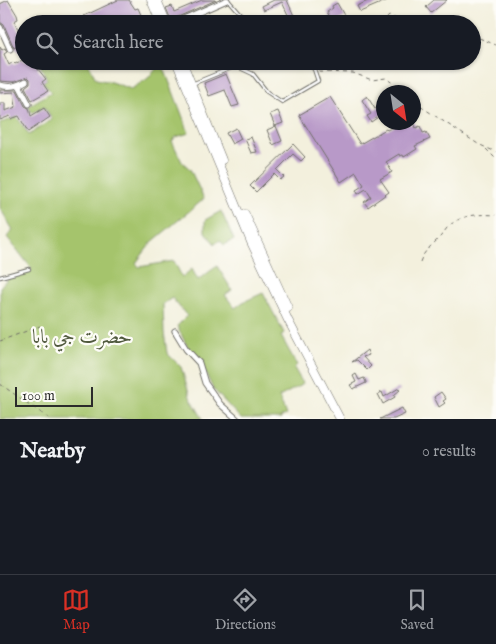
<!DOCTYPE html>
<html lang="en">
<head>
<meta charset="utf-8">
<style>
	:root { --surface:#171b24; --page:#242831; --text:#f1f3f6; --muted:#9ea1a6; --line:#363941; --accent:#d93025 }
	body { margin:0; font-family:"IM FELL English",Amiri,serif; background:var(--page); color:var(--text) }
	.compass { position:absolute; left:376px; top:85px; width:45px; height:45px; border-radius:50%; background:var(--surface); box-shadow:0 1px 4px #0004; rotate:150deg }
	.scale { position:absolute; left:15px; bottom:12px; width:78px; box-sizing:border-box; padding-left:5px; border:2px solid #2b2b2b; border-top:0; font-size:14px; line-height:18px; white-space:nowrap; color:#2b2b2b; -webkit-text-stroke:4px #fdfcf7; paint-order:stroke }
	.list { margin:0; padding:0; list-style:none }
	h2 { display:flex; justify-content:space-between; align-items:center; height:65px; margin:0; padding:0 20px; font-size:21px }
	h2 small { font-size:16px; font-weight:400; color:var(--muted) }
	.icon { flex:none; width:28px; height:28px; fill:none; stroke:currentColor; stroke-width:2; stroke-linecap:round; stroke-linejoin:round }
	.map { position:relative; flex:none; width:496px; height:419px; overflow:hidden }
	.search { position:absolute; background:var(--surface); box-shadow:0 1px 4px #0004; left:15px; right:15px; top:15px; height:55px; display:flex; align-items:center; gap:12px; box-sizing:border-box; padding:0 18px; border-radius:28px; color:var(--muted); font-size:19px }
	.sheet { height:155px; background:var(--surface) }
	nav { display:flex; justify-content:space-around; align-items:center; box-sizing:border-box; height:70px; border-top:1px solid var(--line); background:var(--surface); font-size:14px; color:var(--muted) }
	nav a { display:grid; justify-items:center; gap:2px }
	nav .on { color:var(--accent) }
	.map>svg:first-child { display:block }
	.green { fill:#a5c46c; stroke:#68784c }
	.building { fill:#b899c8 }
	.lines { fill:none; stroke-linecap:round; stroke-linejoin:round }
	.service-casing { stroke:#717069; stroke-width:4.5 }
	.minor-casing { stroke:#717069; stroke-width:7 }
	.primary-casing { stroke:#717069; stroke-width:9 }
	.path { stroke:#717069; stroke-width:1; stroke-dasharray:4 4; stroke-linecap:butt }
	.service { stroke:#fff; stroke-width:2.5 }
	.minor { stroke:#fff; stroke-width:5 }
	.primary { stroke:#fff; stroke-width:8 }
	.labels { text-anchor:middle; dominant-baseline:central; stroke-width:4.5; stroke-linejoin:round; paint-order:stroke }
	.park-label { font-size:20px; fill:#50593e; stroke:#fdfcf7 }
</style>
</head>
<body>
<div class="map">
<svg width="496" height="419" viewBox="0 0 496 419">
	<rect width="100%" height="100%" fill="#fdfcf7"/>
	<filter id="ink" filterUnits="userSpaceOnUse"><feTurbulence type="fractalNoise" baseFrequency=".02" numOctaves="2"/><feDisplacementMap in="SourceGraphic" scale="10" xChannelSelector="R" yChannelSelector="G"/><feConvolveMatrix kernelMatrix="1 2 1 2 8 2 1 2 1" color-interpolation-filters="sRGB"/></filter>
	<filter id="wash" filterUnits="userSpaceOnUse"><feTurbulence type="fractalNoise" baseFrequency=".0096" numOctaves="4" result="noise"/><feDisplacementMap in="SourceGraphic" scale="20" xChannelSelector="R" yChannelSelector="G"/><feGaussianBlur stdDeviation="1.12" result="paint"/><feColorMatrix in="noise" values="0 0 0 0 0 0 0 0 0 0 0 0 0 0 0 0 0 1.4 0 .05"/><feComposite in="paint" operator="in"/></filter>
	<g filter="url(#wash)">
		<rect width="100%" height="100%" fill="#f3f0dd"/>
		<g class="green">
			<polygon points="38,61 87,61 96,79 111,82 131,89 147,79 162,63 189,133 176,137 172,141 182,162 190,169 204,199 152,242 136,263 139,267 174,261 182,277 192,269 198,280 217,266 232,290 225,295 235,308 243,302 263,293 284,333 281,336 297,365 294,368 303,384 279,397 286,415 281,417 281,419 241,419 213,389 201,363 188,348 177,326 187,316 172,298 163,304 164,332 167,353 181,367 190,397 203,419 0,419 0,287 7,279 32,269 7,237 13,230 0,208 0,123 17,117 29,135 52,119 44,106 32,113 28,106 51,92 43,82 47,79"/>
			<polygon points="221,211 234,240 224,245 220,240 215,244 205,232 205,220"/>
		</g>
		<g id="blocks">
			<g class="building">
				<polygon points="8,0 17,15 18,19 14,21 21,35 24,34 24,58 16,47 14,48 4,25 0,22 0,4"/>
				<polygon points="118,0 129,0 135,9 138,8 141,15 124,24 86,24 84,16"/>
				<polygon points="202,0 216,0 171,20 166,8 172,6 174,12"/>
				<polygon points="274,0 287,0 295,18 288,24 279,24 289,17 282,2 264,10 262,6"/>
				<polygon points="370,0 388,0 360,12 357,6"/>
				<polygon points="434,0 447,0 431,13 426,7"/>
				<polygon points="337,3 345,17 334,24 327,12 333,8 332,6"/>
				<polygon points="0,47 2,50 5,48 7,52 4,54 9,65 13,62 15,64 24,59 24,61 35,61 39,67 37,68 46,79 42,82 48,91 32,100 25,87 30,83 30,79 28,77 13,82 0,81"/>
				<polygon points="226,74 239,105 232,107 225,90 209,96 204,83"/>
				<polygon points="0,90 17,90 25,106 29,108 31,116 44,108 50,117 28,132 19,116 11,119 10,116 0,120 0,103 5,103 5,111 16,107 14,92 0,93"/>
				<polygon points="367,96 375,109 384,104 384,113 371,122 367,116 371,114 362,100"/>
				<polygon points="330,97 360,144 386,129 387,130 403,122 408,122 409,125 414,122 416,128 420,126 423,133 426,132 430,139 415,146 417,149 404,157 403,155 400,156 399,154 386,162 392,172 380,179 389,192 368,207 364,202 371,197 366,189 358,194 356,190 364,185 356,172 341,182 299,115"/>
				<polygon points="278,111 283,123 275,126 270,114"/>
				<polygon points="276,126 282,141 273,145 267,130"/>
				<polygon points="236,128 241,139 232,144 226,133"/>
				<polygon points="251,137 257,152 251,153 245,139"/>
				<polygon points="293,144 305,157 301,161 293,154 277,170 284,177 280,180 274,174 256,192 250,186"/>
				<polygon points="367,350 369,355 363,357 371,366 367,370 357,360 352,362"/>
				<polygon points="356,374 359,380 364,378 366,382 366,383 353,389 350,385 356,382 353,376"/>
				<polygon points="399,388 400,390 394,395 395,397 383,404 378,394 382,392 384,397"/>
				<polygon points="441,392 446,399 443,401 445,403 439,407 434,397"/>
				<polygon points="402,408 405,414 394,419 380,419"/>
			</g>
		</g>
	</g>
	<g filter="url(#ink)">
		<use href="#blocks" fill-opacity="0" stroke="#717069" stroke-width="1"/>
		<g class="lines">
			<g class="service-casing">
				<g id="service">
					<polyline points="228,0 249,24"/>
					<polyline points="192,84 236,66 253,74 267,92 282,102 318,81 314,69 302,61"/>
					<polyline points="0,277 29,269"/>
				</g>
			</g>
			<g class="minor-casing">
				<g id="minor">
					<polyline points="172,24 227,0"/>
					<polyline points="0,27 10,49"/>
					<path d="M0 85C10 88 17 86 26 81"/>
					<polyline points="19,85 29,104"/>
					<polyline points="175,331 186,349 199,363 205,383 220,404 237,419"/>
				</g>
			</g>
			<g class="primary-casing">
				<g id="primary">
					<polyline points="151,0 161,24"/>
					<polyline points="157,0 167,24"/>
					<polyline points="176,61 251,242 288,320 340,419"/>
					<polyline points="182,61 222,160"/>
					<polyline points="245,214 288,308"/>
				</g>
			</g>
			<g class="path">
				<polyline points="381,24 389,16 397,19 402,24"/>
				<polyline points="428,24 433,22 445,24"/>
				<polyline points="472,35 496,45"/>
				<polyline points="319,72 353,73 372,80 386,78 404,92"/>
				<polyline points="337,72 340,61"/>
				<polyline points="414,102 478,144 496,152"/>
				<polyline points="486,149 496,159"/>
				<path d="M420 262C424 250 432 246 440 237 444 233 446 228 450 225 464 214 479 214 496 215"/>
				<polyline points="0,341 40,326"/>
				<polyline points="0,384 50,419"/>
			</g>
			<use href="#service" class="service"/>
			<use href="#minor" class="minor"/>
			<use href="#primary" class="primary"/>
		</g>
	</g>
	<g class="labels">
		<g class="park-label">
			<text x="82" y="337">حضرت جي بابا</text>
		</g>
	</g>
</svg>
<svg class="compass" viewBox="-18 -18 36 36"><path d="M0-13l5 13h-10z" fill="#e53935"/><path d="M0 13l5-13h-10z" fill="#9ea1a6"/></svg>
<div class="scale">100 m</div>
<div class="search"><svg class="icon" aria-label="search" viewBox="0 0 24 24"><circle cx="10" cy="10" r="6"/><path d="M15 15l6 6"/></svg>Search here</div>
</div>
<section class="sheet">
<h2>Nearby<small>0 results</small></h2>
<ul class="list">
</ul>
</section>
<nav>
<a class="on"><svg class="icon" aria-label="map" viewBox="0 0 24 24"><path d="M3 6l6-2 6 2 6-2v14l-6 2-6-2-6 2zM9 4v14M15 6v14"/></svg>Map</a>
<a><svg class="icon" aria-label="directions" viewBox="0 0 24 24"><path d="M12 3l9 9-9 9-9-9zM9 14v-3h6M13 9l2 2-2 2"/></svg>Directions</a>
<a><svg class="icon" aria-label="saved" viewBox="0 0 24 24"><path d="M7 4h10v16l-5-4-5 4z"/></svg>Saved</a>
</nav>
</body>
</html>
